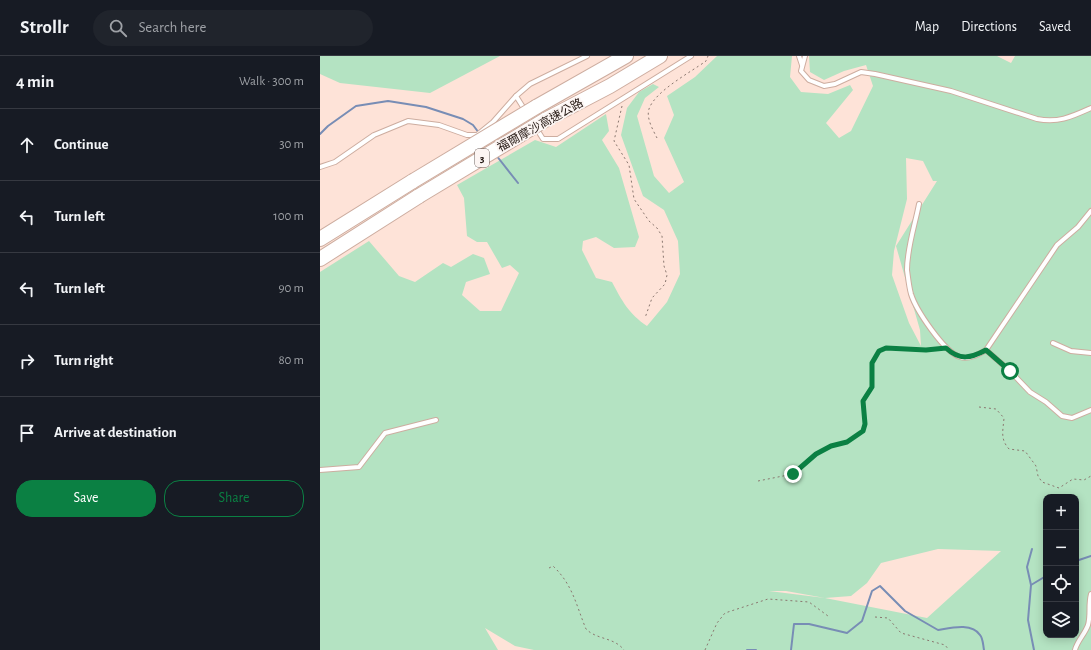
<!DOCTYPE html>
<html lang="en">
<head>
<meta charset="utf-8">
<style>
	:root { --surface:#171b24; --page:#20242c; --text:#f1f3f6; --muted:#9ea1a6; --line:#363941; --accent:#0b8043 }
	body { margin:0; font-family:"Alegreya Sans","Noto Sans TC",sans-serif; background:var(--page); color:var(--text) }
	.controls { position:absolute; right:12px; bottom:12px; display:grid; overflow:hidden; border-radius:8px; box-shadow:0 2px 10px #0003 }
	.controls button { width:36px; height:36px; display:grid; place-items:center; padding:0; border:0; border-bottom:1px solid var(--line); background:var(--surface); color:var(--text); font:20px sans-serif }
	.stop { position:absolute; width:12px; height:12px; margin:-9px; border:3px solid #0b8043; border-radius:50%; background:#fff }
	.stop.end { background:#0b8043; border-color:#fff; box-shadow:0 1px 4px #0008 }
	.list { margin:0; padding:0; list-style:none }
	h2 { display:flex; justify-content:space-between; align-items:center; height:52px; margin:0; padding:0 16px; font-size:17px }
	h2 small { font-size:13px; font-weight:400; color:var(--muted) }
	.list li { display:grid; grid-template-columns:26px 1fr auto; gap:12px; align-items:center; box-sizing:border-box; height:72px; padding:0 16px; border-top:1px solid var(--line) }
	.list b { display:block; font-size:15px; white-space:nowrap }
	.list em { font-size:13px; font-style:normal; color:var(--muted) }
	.actions { display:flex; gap:8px; padding:12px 16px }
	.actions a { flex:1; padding:9px 0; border:1px solid var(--accent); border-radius:16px; text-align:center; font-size:14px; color:var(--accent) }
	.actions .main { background:var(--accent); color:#fff }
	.icon { flex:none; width:22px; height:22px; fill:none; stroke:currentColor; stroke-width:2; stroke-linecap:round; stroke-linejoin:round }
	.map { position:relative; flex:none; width:771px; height:594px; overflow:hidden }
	header { display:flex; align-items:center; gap:24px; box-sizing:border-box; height:56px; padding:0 20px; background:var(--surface); border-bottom:1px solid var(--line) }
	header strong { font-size:19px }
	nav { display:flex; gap:22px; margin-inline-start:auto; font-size:14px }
	.search { width:280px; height:36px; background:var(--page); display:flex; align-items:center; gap:10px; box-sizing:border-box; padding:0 14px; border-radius:22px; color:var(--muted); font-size:15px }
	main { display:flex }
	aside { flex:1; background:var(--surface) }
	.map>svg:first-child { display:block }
	.green { fill:#b4e3c2; fill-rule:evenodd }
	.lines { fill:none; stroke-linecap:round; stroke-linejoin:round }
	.stream { stroke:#788db5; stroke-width:2 }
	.service-casing { stroke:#cdada0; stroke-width:6 }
	.motorway-casing { stroke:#cdada0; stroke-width:16 }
	.path { stroke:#8a776f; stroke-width:1; stroke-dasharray:2 3; stroke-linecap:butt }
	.service { stroke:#fff; stroke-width:4 }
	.motorway { stroke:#fff; stroke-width:14 }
	.motorway-bridge-casing { stroke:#cdada0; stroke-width:16; stroke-linecap:butt }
	.motorway-bridge { stroke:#fff; stroke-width:14 }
	.route { stroke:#0b8043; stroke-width:5 }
	.labels { text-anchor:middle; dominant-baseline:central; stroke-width:3.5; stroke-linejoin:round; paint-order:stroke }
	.shield { fill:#fcf5f3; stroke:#665b57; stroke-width:1 }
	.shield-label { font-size:11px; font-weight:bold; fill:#251914 }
	.street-label { font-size:12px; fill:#251914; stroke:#fcf5f3 }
</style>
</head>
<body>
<header>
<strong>Strollr</strong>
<div class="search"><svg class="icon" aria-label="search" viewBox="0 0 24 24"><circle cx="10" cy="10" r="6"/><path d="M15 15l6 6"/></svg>Search here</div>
<nav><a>Map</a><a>Directions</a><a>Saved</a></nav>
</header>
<main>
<aside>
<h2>4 min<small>Walk · 300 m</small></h2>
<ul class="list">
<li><svg class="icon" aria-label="ahead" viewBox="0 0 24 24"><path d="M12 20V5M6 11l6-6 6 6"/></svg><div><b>Continue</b></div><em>30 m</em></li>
<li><svg class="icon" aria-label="left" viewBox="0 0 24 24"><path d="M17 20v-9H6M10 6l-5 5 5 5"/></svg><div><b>Turn left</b></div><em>100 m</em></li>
<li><svg class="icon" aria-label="left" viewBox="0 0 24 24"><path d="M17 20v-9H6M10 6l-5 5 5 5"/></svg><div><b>Turn left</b></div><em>90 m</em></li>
<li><svg class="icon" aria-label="right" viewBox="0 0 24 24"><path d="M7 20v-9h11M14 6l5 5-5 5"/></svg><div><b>Turn right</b></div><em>80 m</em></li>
<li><svg class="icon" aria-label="arrive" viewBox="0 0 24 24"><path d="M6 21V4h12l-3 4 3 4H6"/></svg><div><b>Arrive at destination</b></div></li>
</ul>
<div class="actions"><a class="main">Save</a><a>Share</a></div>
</aside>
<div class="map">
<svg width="771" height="594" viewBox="0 0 771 594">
	<rect width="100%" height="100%" fill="#fee3d8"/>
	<g class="green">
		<polygon points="0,0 180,0 110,37 20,27 0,18"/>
		<path d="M397 0H472L470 21 481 36 508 38 530 29 533 34 506 67 519 82 531 75 553 30 546 9 524 15 504 24 490 16 489 0H677L691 7 695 0H771V594H214L195 590 165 572 178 594H0V216L49 185 79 220 95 226 123 207 131 211 153 198 164 202 170 218 146 226 142 239 160 255H181L199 217 190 209 182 212 167 186H157L147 180 144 142 137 129 215 84 236 91 286 58 289 75 282 84 299 112 319 181 315 191 294 192 276 181 263 185 262 194 276 222 292 226C302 245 309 258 327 270L347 246 360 218 358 185 344 154 323 140 301 79 307 52 319 36 333 28 339 31 325 42 317 60 334 120 349 137 364 126 344 82 354 59 347 40 375 21ZM586 102 603 105 613 125H617L576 190 600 274 601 290 589 267 572 219 574 195 587 143ZM726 441H756V579H726ZM618 493 681 495 607 562 505 542 531 540 547 527 561 507ZM449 535H466L505 542Z"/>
	</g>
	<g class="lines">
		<g class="stream">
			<polyline points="0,78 8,70 36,50 68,45 106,51 143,63 153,69 159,77"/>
			<polyline points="176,99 198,127"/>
			<polyline points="756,505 771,500"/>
			<polyline points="711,529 707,511 712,493"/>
			<polyline points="427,594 436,594"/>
			<path d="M471 594 474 568H489L527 577 542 565 552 535 560 530 585 555 618 574C630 572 652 566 660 579 663 582 663 589 664 594"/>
			<polyline points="714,594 708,564 711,529 726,520"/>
		</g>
		<g class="service-casing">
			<g id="service">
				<polyline points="267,0 210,28 196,40 223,83 238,83 371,0"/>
				<polyline points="479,0 482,9"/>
				<path d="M485 0 481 15 489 24 504 30 515 28 541 16 555 18 631 35 717 63C739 67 751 61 771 52"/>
				<polyline points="0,111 15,106 54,79 88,65 119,69 147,79 157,79 173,66 196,40"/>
				<path d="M599 148C595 169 587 192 587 214 588 221 589 231 591 238 596 254 624 296 640 301 649 304 659 298 666 294"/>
				<polyline points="771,155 758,171 737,189 666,294 690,315 710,336 726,346 742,360 752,362 771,354"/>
				<polyline points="733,287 751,295 771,297"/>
				<polyline points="0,414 39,411 65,377 116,364"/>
				<path d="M755 594C757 585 765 578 768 569 771 558 768 549 771 538"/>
			</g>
		</g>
		<g class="motorway-casing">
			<g id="motorway">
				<polyline points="216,51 306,0"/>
				<polyline points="225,64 290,30 340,0"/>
				<polyline points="0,183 93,125"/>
				<polyline points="0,203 99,140"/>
			</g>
		</g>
		<g class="path">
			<polyline points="302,50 294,85 309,109 314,143 329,165 337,172 342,180 344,210 347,219 345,228 332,242 325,262"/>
			<path d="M337 82C333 74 326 62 329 53 335 35 371 16 386 5L388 0"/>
			<path d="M659 351 676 353 684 362C683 375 680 383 689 393L705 395 716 410 718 420 722 426 739 432 753 423 764 424 771 420"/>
			<polyline points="438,425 473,418 496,398 511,390 527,386 543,375 545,368 543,345 552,331 552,307 559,295 566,292 606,294 620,293"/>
			<path d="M229 512 233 510C253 529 256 549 266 573 277 584 294 581 304 594"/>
			<polyline points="555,561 568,562 581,577 625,589 629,594"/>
			<polyline points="385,594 397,567 405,557 448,543 489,546 508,560"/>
		</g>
		<use href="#service" class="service"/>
		<use href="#motorway" class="motorway"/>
		<g class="motorway-bridge-casing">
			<g id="motorway-bridge">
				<polyline points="93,125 216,51"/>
				<polyline points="99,140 225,64"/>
			</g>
		</g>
		<use href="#motorway-bridge" class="motorway-bridge"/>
	</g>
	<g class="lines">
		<path class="route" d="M473 418 496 398 511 390 527 386 543 375 545 368 543 345 552 331V307L559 295 566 292 606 294 626 292C640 305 651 302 666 294L690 315"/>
	</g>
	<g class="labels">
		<rect class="shield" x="155" y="93" width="14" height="18" rx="3"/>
		<g class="shield-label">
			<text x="162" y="102">3</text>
		</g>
		<g class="street-label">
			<text transform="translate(220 69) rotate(-29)">福爾摩沙高速公路</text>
		</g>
	</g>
</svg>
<div class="controls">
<button>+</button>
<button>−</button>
<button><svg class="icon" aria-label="locate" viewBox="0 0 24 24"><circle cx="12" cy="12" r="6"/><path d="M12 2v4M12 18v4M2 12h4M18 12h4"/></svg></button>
<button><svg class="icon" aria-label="layers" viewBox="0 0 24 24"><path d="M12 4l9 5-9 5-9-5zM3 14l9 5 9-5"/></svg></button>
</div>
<div class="stop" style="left:690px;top:315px"></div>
<div class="stop end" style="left:473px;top:418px"></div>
</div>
</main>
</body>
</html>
